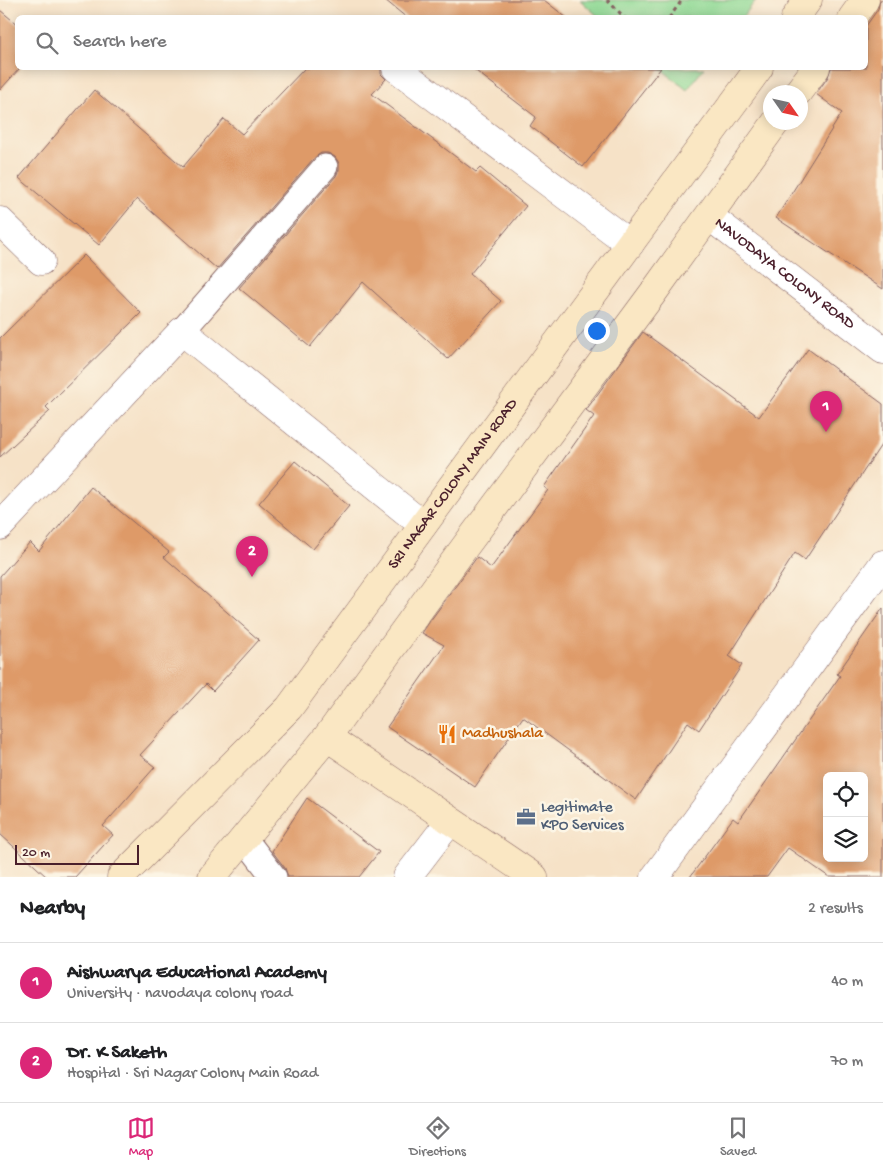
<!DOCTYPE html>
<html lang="en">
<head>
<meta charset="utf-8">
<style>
	:root { --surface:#fff; --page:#f6f6f6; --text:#202124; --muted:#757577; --line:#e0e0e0; --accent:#db2777 }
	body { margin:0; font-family:"Gochi Hand",sans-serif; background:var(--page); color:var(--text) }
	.controls { position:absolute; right:15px; bottom:15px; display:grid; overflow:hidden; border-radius:8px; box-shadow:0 2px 12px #0003 }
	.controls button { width:45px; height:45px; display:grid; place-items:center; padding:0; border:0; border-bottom:1px solid var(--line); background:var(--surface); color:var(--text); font:25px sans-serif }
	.compass { position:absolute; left:763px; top:85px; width:45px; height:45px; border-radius:50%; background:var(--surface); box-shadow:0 2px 12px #0003; rotate:124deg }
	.scale { position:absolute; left:15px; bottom:12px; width:124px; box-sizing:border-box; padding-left:5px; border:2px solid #4a1f2b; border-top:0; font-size:14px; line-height:18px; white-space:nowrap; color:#4a1f2b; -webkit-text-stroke:4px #fcf5e5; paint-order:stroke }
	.you { position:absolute; left:596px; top:330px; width:18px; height:18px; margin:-12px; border:4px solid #fff; border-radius:50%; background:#1a73e8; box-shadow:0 0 0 8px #1a73e833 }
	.badge { display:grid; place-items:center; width:32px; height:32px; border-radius:50%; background:var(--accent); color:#fff; font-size:16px; font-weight:700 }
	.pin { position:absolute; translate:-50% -41px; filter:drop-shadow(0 1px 2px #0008) }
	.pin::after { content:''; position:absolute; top:26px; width:18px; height:15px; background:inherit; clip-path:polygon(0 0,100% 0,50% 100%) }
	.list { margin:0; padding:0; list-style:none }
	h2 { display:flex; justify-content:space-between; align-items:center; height:65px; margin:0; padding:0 20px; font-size:21px }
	h2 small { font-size:16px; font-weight:400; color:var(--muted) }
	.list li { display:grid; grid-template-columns:32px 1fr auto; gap:15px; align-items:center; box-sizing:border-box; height:80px; padding:0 20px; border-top:1px solid var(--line) }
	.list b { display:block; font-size:19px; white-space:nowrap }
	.list p { margin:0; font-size:16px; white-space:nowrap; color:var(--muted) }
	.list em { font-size:16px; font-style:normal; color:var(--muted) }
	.icon { flex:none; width:28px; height:28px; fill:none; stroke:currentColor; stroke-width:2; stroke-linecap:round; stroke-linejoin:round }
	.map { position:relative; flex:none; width:883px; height:877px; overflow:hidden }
	.search { position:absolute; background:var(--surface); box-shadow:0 2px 12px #0003; left:15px; right:15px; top:15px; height:55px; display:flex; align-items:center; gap:12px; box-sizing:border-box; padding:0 18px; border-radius:8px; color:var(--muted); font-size:19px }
	.sheet { height:225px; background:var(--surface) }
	nav { display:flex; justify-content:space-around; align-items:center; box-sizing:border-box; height:70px; border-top:1px solid var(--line); background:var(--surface); font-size:14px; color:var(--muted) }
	nav a { display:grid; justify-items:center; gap:2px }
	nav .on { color:var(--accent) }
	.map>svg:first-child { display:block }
	.green { fill:#90d995; stroke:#6d7c60 }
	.building { fill:#de9a68; fill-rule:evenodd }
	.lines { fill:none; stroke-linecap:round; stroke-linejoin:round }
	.lane-casing { stroke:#866362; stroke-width:27 }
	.street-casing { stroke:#866362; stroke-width:29 }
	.secondary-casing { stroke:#866362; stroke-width:29 }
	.path { stroke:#866362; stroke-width:3; stroke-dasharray:4 4; stroke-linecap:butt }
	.lane { stroke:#fff; stroke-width:25 }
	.street { stroke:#fff; stroke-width:28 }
	.secondary { stroke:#fae7c3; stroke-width:28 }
	.labels { text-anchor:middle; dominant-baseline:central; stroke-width:5; stroke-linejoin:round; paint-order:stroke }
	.street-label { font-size:16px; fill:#4a1f2b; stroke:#fcf5e5 }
	.food-label { font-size:16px; fill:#c56008; stroke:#fcf5e5; text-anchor:start }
	.service-label { font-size:16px; fill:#4e5e75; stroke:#fcf5e5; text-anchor:start }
</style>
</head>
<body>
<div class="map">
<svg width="883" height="877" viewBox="0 0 883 877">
	<rect width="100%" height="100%" fill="#fcf5e5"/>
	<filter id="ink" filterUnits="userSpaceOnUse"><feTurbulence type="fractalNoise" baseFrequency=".02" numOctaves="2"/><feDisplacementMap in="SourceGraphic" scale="10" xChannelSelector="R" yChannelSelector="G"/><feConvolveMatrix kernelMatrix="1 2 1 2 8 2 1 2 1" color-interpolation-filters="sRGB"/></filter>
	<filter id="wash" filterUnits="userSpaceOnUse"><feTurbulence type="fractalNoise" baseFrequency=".0096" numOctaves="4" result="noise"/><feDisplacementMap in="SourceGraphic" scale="20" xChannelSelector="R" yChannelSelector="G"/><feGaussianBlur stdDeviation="1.12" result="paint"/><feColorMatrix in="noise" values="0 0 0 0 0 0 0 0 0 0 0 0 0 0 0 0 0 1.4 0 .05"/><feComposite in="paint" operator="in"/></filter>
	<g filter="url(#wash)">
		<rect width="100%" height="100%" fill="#f6e2c7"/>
		<g class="green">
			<polygon points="580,0 756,0 743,17 600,18"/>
			<polygon points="660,68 704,68 687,90"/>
		</g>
		<g id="blocks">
			<g class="building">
				<polygon points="385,0 544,0 567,18 407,18"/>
				<polygon points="880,0 883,0 883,289 776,218 842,113 816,94 828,77 831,68 866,68 866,26 878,9"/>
				<polygon points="0,10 18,25 18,68 20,68 0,90"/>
				<polygon points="305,68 381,68 381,74 386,79 372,94 476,172 480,168 526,206 470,274 501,301 448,359 363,282 310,347 239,288 336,176 339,170 339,163 335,157 328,153 321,153 314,158 217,269 137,199 99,245 19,178 94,90 183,167 224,119 242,134"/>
				<polygon points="472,68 661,68 583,167 530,126 536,117"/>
				<polygon points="84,255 141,313 46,407 50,411 0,457 0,338"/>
				<polygon points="643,332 759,417 808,349 883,404 883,442 805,560 795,553 729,656 742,665 699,730 688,722 636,800 523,717 475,787 387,727 444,645 422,633 430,621 477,557 491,568 548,490 544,487 594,416 586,410"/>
				<polygon points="295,461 349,506 313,549 259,503"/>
				<polygon points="91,487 169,552 164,557 259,640 213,691 206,684 140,755 155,767 103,826 113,835 75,877 47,877 0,834 0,576 30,542 39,551"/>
				<path d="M883 608V877H829L788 848 767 877H690L733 818 738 822 840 676 837 674ZM827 776H864V858H827Z"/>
				<polygon points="307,798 379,852 359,877 288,877 285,868 272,851"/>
			</g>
		</g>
	</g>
	<g filter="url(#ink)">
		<use href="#blocks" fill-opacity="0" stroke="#866362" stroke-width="1"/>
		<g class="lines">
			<g class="lane-casing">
				<g id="lane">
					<polyline points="182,331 325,167"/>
					<polyline points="244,838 274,877"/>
				</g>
			</g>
			<g class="street-casing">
				<g id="street">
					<polyline points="396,68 630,244"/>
					<path id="s1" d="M709 216 883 350"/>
					<polyline points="0,221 41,261"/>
					<polyline points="0,526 182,331 423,525"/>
					<polyline points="407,877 450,821"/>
					<polyline points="655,877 883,564"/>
				</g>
			</g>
			<g class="secondary-casing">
				<g id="secondary">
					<polyline points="795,18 808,0"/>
					<polyline points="852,18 865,0"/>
					<polyline points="798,92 816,68"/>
					<polyline points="327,737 534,877"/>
					<path id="s2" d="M121 877 289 708 759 68"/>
					<polyline points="212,877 327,737 464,548 653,293 776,122"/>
				</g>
			</g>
			<g class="path">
				<polyline points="607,0 625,18"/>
				<polyline points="669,18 682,0"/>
			</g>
			<use href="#lane" class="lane"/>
			<use href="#street" class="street"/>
			<use href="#secondary" class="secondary"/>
		</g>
	</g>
	<defs>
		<g id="restaurant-bare" transform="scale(1.5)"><path d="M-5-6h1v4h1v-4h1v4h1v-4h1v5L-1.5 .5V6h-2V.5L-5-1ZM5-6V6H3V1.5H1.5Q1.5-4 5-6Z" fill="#e8710a" stroke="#fcf5e5" stroke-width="2.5" paint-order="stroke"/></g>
		<g id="office-bare" transform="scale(1.5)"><path d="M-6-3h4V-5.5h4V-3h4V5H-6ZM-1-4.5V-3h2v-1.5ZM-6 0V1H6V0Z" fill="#5c6f8a" stroke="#fcf5e5" stroke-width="2.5" paint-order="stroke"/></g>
	</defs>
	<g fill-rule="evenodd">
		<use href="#restaurant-bare" x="447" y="734"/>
		<use href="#office-bare" x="526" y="817"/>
	</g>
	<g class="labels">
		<g class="street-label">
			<text stroke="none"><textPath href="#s1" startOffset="95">NAVODAYA COLONY ROAD</textPath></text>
			<text stroke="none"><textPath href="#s2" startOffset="516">SRI NAGAR COLONY MAIN ROAD</textPath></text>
		</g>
		<g class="food-label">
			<text x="462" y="734">Madhushala</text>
		</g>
		<g class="service-label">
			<text x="541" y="808">Legitimate<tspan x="541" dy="18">KPO Services</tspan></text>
		</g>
	</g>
</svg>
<div class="controls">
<button><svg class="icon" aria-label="locate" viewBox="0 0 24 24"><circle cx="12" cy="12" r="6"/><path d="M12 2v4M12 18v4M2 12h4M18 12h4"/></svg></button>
<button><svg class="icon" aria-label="layers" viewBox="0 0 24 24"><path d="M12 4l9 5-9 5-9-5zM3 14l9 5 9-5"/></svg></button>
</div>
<svg class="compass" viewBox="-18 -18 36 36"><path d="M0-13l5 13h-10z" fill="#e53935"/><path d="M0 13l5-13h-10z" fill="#757577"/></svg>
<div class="scale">20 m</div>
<div class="you"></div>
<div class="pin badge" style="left:826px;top:432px">1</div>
<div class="pin badge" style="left:252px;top:577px">2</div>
<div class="search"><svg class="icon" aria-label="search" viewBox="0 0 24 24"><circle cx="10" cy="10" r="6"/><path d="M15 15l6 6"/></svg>Search here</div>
</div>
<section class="sheet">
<h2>Nearby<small>2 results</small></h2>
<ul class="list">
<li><span class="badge">1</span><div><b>Aishwarya Educational Academy</b><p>University · navodaya colony road</p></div><em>40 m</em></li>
<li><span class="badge">2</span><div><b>Dr. K Saketh</b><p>Hospital · Sri Nagar Colony Main Road</p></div><em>70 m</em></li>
</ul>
</section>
<nav>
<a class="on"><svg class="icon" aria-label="map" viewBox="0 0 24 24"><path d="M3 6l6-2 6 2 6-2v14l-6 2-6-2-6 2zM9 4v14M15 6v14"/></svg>Map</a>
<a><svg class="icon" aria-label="directions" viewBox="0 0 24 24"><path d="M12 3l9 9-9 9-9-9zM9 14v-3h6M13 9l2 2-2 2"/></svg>Directions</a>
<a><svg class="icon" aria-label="saved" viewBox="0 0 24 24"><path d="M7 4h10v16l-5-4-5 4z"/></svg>Saved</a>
</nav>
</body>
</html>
